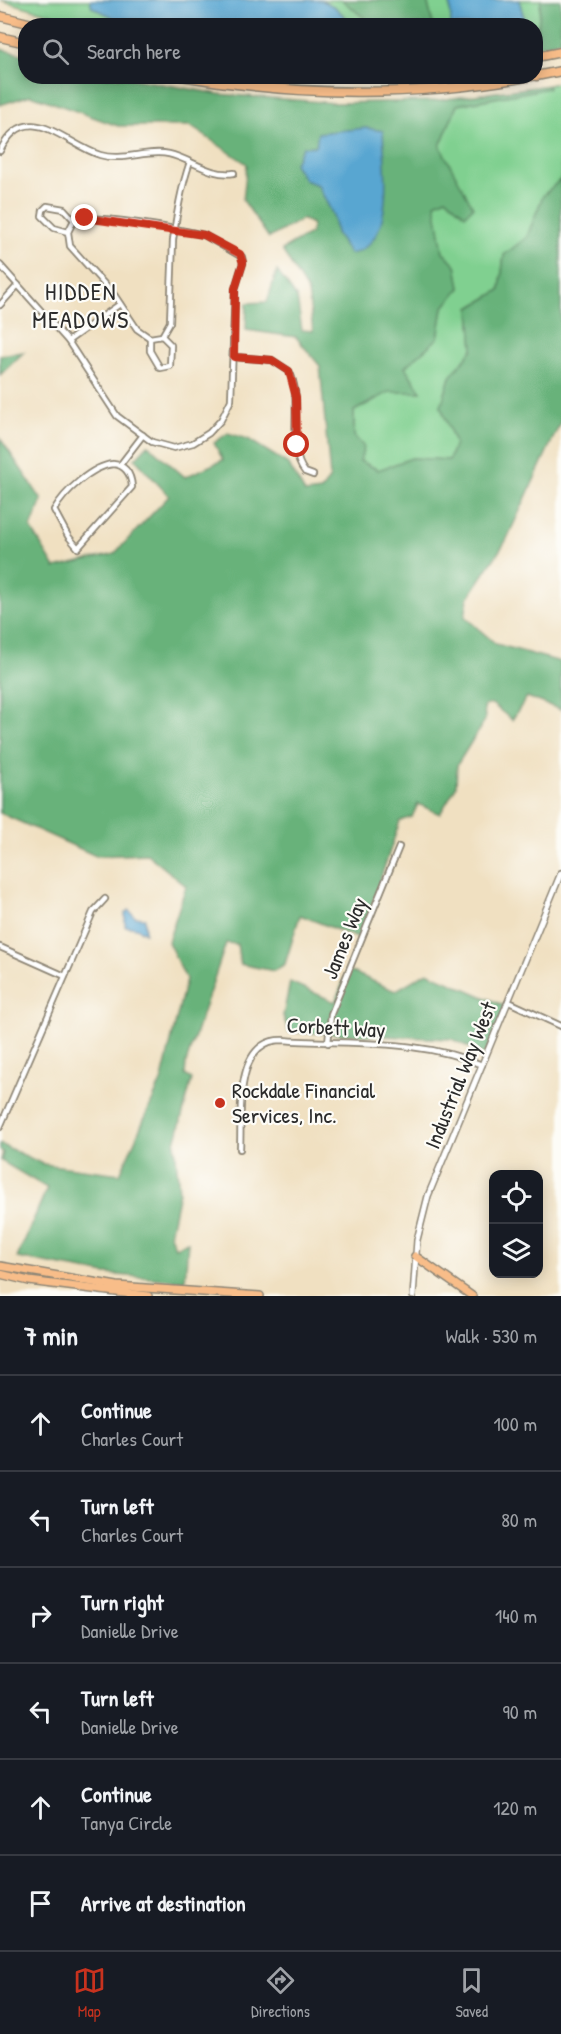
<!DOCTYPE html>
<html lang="en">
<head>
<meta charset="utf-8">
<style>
	:root { --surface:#171b24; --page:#242831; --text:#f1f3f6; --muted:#9ea1a6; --line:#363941; --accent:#c8321e }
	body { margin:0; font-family:"Patrick Hand",sans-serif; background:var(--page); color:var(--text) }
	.controls { position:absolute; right:18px; bottom:18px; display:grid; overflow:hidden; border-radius:12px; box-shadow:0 3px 15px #0003 }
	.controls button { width:54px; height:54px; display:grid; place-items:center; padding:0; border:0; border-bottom:2px solid var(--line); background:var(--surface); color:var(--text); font:30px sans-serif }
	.stop { position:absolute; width:18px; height:18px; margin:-14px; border:4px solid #c8321e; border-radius:50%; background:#fff }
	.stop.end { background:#c8321e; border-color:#fff; box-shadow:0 2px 6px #0008 }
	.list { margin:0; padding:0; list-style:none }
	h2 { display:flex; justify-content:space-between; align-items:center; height:78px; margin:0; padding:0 24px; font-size:26px }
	h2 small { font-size:20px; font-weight:400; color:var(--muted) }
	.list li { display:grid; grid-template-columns:39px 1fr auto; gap:18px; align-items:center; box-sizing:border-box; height:96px; padding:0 24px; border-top:2px solid var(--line) }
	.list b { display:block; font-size:22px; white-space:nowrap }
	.list p { margin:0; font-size:20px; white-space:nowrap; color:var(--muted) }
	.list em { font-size:20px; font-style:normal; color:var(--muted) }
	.icon { flex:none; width:33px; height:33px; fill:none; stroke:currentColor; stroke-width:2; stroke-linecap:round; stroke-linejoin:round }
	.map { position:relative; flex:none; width:561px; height:1296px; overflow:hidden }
	.search { position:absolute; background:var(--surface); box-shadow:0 3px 15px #0003; left:18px; right:18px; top:18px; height:66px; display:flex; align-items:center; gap:15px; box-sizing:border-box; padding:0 21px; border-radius:24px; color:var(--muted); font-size:22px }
	.sheet { height:654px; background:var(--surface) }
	nav { display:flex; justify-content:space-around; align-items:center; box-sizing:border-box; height:84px; border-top:2px solid var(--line); background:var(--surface); font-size:16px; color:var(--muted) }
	nav a { display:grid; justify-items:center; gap:3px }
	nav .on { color:var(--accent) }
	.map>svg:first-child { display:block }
	.green { fill:#80d090; stroke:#567e5e; stroke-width:1.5 }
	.forest { fill:#68b27a; stroke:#4a6e52; stroke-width:1.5; fill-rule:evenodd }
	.water { fill:#58a6d1; stroke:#42687e; stroke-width:1.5 }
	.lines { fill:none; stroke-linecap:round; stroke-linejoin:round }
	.minor-casing { stroke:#8e8676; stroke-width:8 }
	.tertiary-casing { stroke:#8e8676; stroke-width:8 }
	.primary-casing { stroke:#8e8676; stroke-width:10 }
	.motorway-casing { stroke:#8e8676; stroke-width:11 }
	.minor { stroke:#fff; stroke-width:4.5 }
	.tertiary { stroke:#fff; stroke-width:5 }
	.primary { stroke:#f8bd89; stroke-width:7 }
	.motorway { stroke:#f8bd89; stroke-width:8 }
	.route { stroke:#c8321e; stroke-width:8 }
	.poi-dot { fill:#c8321e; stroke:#fdfcf7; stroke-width:2 }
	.labels { text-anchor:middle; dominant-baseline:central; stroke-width:4.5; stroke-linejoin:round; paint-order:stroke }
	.street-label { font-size:22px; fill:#2b2b2b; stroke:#fdfcf7 }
	.poi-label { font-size:22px; fill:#2b2b2b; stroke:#fdfcf7; text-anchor:start }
	.neighbourhood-label { font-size:24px; letter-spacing:1.5px; fill:#2b2b2b; stroke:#fdfcf7 }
</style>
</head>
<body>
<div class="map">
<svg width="561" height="1296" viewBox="0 0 561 1296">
	<rect width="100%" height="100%" fill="#fdfcf7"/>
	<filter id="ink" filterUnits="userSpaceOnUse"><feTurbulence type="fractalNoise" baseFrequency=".0167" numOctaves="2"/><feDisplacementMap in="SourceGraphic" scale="12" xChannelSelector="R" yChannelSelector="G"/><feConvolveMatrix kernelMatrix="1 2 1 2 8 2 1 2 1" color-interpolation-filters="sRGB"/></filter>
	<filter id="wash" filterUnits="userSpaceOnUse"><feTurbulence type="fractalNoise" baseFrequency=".008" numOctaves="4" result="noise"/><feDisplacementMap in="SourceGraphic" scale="24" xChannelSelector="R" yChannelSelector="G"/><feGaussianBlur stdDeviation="1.35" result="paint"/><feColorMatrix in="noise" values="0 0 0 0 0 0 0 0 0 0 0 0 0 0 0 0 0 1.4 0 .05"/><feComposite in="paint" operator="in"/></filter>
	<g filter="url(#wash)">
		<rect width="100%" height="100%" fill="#f0e0c1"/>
		<g class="green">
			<polygon points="0,0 90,0 92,7 115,18 215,25 91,25"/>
			<polygon points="321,0 342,0 373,25 354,25 335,7"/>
			<polygon points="427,0 450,0 451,25 433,25"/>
			<polygon points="519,0 541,0 536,47 536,26 526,25"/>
			<polygon points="561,82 561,179 543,196 527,237 504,256 500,290 470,308 473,349 450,377 441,407 455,443 449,460 412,458 379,470 360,461 354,436 354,411 389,392 421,391 404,367 438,338 443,308 460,288 456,265 443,252 434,203 446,198 472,207 440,146 457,105 548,88 548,85"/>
		</g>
		<g class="forest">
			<polygon points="342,0 427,0 433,25 373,25"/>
			<polygon points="541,0 561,0 561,41 536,47"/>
			<path d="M0 49 25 55 26 76 123 77 218 94 336 103 431 101 548 85 549 88 457 105 440 146 473 207 465 215 446 198 435 203 443 252 456 265 460 288 443 308 438 338 405 367 421 392H389L354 411V436L364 447 360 461 378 470 412 458 449 460 455 443 441 407 450 377 473 349 470 308 500 290 504 255 527 237 543 196 561 179V421L506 541 468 598 465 617 496 644 561 662V710L527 697 512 720 492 704 484 706 485 720 457 765 456 787 440 814 418 804 412 817 400 821 360 939 300 915 285 964 274 971 240 964 237 944 226 943 186 1063 185 1075 192 1079 175 1143 179 1192 170 1235 175 1247 188 1242 185 1281 106 1274 17 1258 47 1188 1 1161 3 1152 0 1150V1144L43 1164 120 1174 162 1079 186 979 168 942 186 886 147 854 96 856 0 813V438L42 500 31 528 55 568 114 554 169 496 135 459 148 445 185 477 223 460 214 443 228 433 248 439 288 464 305 493 321 491 330 477 320 366 296 337 246 330 247 303 267 302 277 271 297 298 302 330 313 331 308 292 282 250 311 233 312 224 302 219 269 238 243 200 247 164 190 126H118L31 95 0 105ZM316 146 350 254 336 233 333 215 318 185 305 180 303 147Z"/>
			<polygon points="24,352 0,375 0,355"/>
			<polygon points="348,970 395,991 427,972 505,1006 485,1055 452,1039 289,1032 283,1016 290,982 335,1002"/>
		</g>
		<g class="water">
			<polygon points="90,0 321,0 335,7 353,25 215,25 115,18 92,7"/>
			<polygon points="450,0 519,0 526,25 451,25"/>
			<path d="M366 128 383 131C384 166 398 244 350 254L336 233 333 215 318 185 305 180 294 164 303 147 316 146 318 133Z"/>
			<polygon points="129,910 135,917 145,918 145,933 137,928 125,926 125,913"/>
		</g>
	</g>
	<g filter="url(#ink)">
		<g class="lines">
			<g class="minor-casing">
				<g id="minor">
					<path d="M0 151C27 97 63 143 100 155 123 162 147 149 169 154 191 159 211 177 234 173"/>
					<polyline points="68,232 54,228 42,216 43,210 47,206 64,209 74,220"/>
					<path d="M0 265 68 341 117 416 152 442 174 448 193 443 209 433 221 420 231 400 235 289 243 263 242 257 204 235C178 229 97 214 74 220L68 232 70 246 115 296 137 329 150 338 162 336 170 322 173 240C177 213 181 188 190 162"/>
					<polyline points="0,305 18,285"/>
					<polyline points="150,338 150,351 160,368 170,366 171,345 162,336"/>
					<polyline points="68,341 120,304"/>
					<path d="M234 357 272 360 289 371C305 400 285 448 305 472L313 475"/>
					<path d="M113 464C126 465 131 474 132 487L78 548 68 536 54 510C64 492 92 466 113 464Z"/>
					<polyline points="120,465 143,435"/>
					<polyline points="0,947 65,976"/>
					<polyline points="509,1002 561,1026"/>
					<polyline points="328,1043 331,1014 399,847"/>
					<polyline points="0,1127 93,912 105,899"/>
					<path d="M240 1149C242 1115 233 1040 282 1040 348 1045 420 1038 482 1065"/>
				</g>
			</g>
			<g class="tertiary-casing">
				<polyline id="tertiary" points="413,1296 417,1240 428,1196 561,873"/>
			</g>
			<g class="primary-casing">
				<g id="primary">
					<polyline points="415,1256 472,1296"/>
					<polyline points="0,1266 117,1286 260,1296"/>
					<polyline points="0,1274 29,1281 148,1296"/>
				</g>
			</g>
			<g class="motorway-casing">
				<g id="motorway">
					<polyline points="0,16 40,26"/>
					<polyline points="0,37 26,43"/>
					<polyline points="536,57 561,52"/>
					<path d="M181 76C296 96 418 98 532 76"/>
					<polyline points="536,76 561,71"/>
				</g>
			</g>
			<use href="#minor" class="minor"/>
			<use href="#tertiary" class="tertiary"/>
			<use href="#primary" class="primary"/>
			<use href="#motorway" class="motorway"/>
		</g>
	</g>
	<g class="lines" filter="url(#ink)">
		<polyline class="route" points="85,218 204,235 240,254 243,263 235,289 234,357 272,360 289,371 296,397 297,445"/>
	</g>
	<circle class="poi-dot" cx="220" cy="1103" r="6"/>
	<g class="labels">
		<g class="street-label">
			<text transform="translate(344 938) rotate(-68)">James Way</text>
			<text transform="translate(336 1027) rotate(3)">Corbett Way</text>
			<text transform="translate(460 1075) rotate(-68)">Industrial Way West</text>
		</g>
		<g class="poi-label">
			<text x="232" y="1090">Rockdale Financial<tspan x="232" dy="25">Services, Inc.</tspan></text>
		</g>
		<g class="neighbourhood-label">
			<text x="81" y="291">HIDDEN<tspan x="81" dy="28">MEADOWS</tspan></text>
		</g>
	</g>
</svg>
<div class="controls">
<button><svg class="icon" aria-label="locate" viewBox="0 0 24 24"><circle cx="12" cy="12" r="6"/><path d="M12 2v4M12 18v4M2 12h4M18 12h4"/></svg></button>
<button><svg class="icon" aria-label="layers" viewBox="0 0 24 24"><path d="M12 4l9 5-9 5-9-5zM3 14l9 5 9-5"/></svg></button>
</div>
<div class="stop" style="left:297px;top:445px"></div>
<div class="stop end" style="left:85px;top:218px"></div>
<div class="search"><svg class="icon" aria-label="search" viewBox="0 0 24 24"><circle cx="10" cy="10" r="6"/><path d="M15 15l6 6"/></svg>Search here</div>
</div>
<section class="sheet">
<h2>7 min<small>Walk · 530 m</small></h2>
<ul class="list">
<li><svg class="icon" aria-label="ahead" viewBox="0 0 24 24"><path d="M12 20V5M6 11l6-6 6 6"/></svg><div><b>Continue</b><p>Charles Court</p></div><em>100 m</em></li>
<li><svg class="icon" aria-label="left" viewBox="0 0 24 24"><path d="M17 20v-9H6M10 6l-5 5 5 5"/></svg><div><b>Turn left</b><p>Charles Court</p></div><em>80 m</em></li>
<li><svg class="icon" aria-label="right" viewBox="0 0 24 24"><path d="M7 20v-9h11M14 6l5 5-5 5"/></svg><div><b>Turn right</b><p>Danielle Drive</p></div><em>140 m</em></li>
<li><svg class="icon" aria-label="left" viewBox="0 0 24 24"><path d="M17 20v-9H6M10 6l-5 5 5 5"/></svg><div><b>Turn left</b><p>Danielle Drive</p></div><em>90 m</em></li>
<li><svg class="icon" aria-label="ahead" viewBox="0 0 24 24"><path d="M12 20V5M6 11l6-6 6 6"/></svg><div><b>Continue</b><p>Tanya Circle</p></div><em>120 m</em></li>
<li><svg class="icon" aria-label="arrive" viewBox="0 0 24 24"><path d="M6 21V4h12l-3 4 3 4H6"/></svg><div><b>Arrive at destination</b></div></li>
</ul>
</section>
<nav>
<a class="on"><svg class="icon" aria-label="map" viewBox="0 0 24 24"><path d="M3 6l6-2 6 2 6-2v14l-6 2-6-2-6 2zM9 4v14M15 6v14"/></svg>Map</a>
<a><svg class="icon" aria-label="directions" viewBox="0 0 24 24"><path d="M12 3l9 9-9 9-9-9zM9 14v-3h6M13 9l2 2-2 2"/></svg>Directions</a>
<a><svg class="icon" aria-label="saved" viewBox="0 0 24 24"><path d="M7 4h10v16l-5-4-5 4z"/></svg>Saved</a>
</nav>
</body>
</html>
